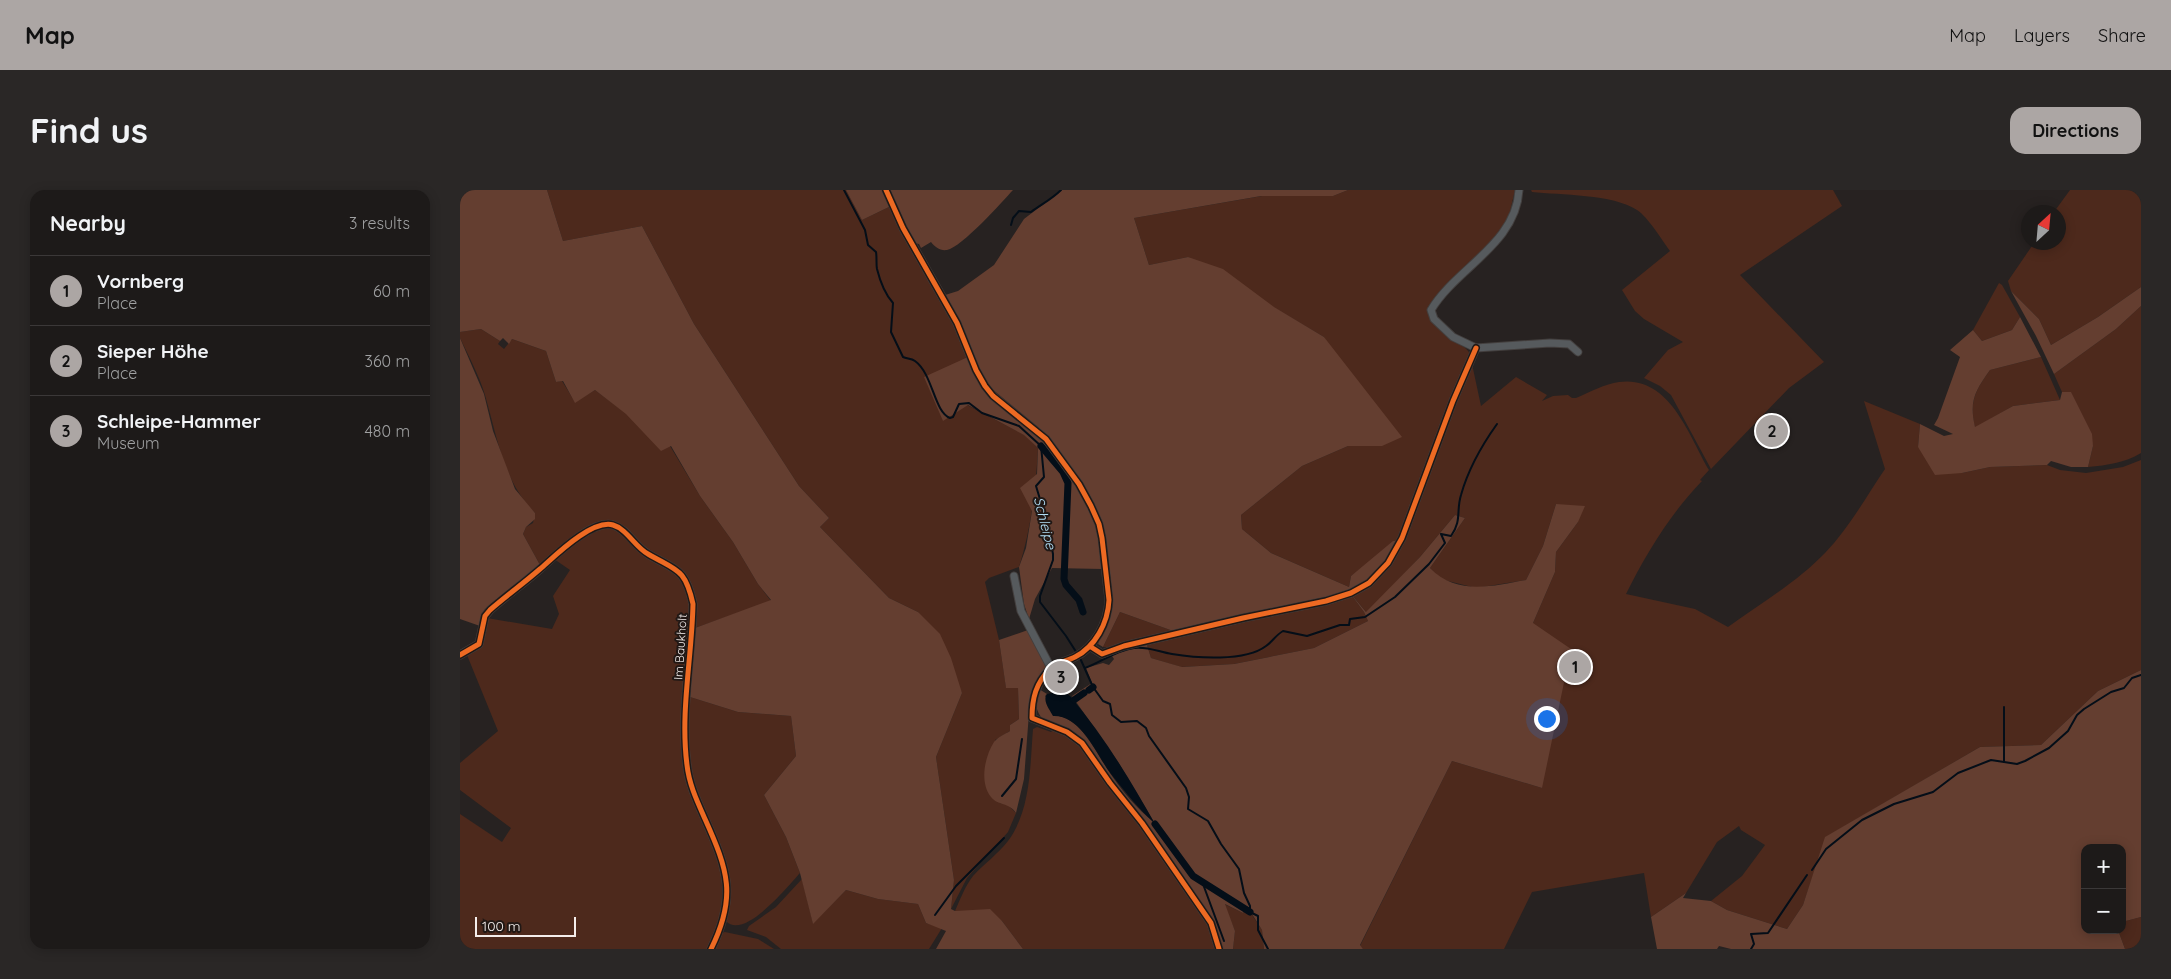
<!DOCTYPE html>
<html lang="en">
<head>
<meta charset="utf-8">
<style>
	:root { --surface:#1d1a19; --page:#2a2726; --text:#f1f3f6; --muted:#a0a1a2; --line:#3b3838; --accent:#aca6a4 }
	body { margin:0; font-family:Quicksand,sans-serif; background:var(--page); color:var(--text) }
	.controls { position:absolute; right:15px; bottom:15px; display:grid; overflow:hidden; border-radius:10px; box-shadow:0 2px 12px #0003 }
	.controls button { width:45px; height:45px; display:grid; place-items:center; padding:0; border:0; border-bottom:1px solid var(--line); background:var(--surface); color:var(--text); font:25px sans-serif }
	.compass { position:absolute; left:1561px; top:15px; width:45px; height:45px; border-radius:50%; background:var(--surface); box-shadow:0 2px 12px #0003; rotate:26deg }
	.scale { position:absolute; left:15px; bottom:12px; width:101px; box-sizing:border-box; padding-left:5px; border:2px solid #f4edeb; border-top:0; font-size:14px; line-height:18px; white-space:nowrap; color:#f4edeb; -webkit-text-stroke:4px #211815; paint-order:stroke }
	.you { position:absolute; left:1086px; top:528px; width:18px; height:18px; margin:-12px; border:4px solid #fff; border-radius:50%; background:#1a73e8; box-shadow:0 0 0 8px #1a73e833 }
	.badge { display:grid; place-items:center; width:32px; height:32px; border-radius:50%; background:var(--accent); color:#111; font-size:16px; font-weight:700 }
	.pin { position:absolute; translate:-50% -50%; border:2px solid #fff; box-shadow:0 1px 5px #0006 }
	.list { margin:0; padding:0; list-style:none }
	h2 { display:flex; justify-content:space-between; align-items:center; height:65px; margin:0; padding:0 20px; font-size:21px }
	h2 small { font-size:16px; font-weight:400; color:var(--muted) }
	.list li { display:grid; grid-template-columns:32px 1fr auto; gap:15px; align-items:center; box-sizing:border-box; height:70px; padding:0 20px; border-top:1px solid var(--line) }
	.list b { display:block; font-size:19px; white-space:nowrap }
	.list p { margin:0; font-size:16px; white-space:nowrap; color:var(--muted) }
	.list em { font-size:16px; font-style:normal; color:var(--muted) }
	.map { position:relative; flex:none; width:1681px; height:759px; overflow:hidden; border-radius:15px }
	header { display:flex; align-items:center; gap:30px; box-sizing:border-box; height:70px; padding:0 25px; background:var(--accent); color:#111 }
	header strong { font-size:24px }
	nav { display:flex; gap:28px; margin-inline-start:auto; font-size:18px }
	.intro { display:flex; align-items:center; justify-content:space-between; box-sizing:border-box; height:120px; padding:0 30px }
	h1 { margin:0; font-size:35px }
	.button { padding:12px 22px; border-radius:15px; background:var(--accent); color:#111; font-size:18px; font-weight:700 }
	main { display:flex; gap:30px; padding:0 30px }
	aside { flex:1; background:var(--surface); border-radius:15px; box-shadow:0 2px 12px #0003 }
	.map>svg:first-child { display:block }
	.green { fill:#4d291c }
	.forest { fill:#643e30; fill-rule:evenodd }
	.water { fill:#040e18 }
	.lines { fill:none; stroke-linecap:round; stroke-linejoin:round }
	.stream { stroke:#040e18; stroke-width:2 }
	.canal { stroke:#040e18; stroke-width:7 }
	.street-casing { stroke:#433f3e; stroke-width:9 }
	.street { stroke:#565a5d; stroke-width:7 }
	.cycleway-casing { stroke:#211815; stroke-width:8 }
	.cycleway { stroke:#ed6a23; stroke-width:5 }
	.labels { text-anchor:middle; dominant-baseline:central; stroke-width:4; stroke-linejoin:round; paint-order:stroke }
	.street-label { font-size:12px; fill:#f4edeb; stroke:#211815 }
	.water-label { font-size:14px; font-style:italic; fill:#b0ddf5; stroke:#211815 }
</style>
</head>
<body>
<header>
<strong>Map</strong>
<nav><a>Map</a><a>Layers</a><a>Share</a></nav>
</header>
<div class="intro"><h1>Find us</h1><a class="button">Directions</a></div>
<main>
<aside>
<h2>Nearby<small>3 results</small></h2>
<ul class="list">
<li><span class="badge">1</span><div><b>Vornberg</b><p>Place</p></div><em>60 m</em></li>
<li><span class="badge">2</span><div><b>Sieper Höhe</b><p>Place</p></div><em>360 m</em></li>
<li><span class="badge">3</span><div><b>Schleipe-Hammer</b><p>Museum</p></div><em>480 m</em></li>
</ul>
</aside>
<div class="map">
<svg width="1681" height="759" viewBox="0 0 1681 759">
	<rect width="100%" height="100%" fill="#272221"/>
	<g class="green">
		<path d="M87 0H386L402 30 431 16 496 135 508 167 483 230 507 215 565 245 578 258C576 298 571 339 559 377L529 388 525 392 539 450 546 497 558 498 559 529 550 535V541L535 550 540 613 547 614 556 623 548 642 507 688 491 719 494 690 476 567 502 503 458 422 429 408 360 337 369 328 339 296 234 134 182 36 103 51Z"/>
		<path d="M888 0H1055L1047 34 1020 65 990 92 968 117C969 130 981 141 991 149 998 154 1006 156 1010 164L939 351 891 386 889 397 811 363 782 339 781 325 842 276 888 256H922L864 147 728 67 689 75 674 28 802 6H873Z"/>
		<path d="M1071 0H1373L1382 16 1280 85 1364 172 1329 198 1251 279 1211 205 1200 196 1184 188 1208 160 1223 152 1184 129 1175 121 1162 100 1210 61C1202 50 1188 27 1177 20 1153 4 1100 5 1072 2Z"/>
		<polygon points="1610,0 1681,0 1681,97 1638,127 1591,155 1579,129 1551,101 1548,91 1574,53 1598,52 1598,22 1594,22"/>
		<polygon points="1539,93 1542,95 1560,127 1552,140 1522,151 1513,140"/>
		<path d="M1681 116V263C1664 273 1648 275 1628 277L1633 256 1611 203 1602 202 1594 184 1656 139Z"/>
		<path d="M21 139 40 151 38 154 44 159 52 149 86 161 96 192 102 191 115 212 135 200 210 256 240 306 273 352 298 394 311 411 235 438 236 412 230 392 225 384 218 377 186 361 165 338 142 332 103 353 80 375 63 344 66 337 73 333 75 323C43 291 37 246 25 205 19 185 9 167 0 148V142Z"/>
		<path d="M1581 167 1600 210 1553 216 1515 238C1509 211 1515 201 1530 180Z"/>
		<path d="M1012 174 1021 216 1056 187 1087 205 1082 211 1093 206 1108 205 1112 208H1116C1130 202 1145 194 1159 192 1210 185 1229 246 1249 280L1240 290 1242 291C1210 324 1186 364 1166 404L1235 419 1268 437C1300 414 1337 392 1365 363 1389 338 1406 307 1425 279L1404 211 1460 234 1458 257 1502 283 1530 277 1587 275 1600 280 1626 283 1663 277 1681 270V480L1638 501 1581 555 1520 557 1366 647 1343 715 1327 739 1267 720 1251 711 1282 686 1305 655 1281 640 1279 636 1257 652 1226 703 1191 727 1184 683 1072 702 1044 759H903L900 756 992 571 1082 598 1073 433 1095 382 1096 362 1118 332 1096 314 1083 356 1066 390 1016 398 980 389 970 378 1005 328 995 325 960 367 907 423 891 404 930 375Z"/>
		<path d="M142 338C166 339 162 350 179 362 190 371 206 373 216 383 225 392 227 403 230 414L225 581 261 677 264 709 261 729 248 759H0V624L42 652 51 638 0 600V573L38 541 7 465C25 453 24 449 27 428L92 439 99 424 93 406 110 380 94 369 108 357Z"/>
		<polygon points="893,407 904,422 908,431 854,458 774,474 721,477 691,468 687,455"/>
		<polygon points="660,422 716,442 650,458 643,457"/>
		<path d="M230 507 278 522 331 526 336 566 304 605 326 647 340 683C329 695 284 751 266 731 273 696 266 666 251 634 246 623 239 611 235 599 226 569 228 538 230 507Z"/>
		<path d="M577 537 591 542 594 539 621 555 680 635 749 734 757 759H563L542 731 495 721C500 710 505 696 513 686 524 674 538 664 548 651 571 620 570 576 573 539Z"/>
		<polygon points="342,689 353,733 386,700 418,709 458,714 466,733 482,738 469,759 321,759 306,747 287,740 289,736 316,717"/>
		<polygon points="764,714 783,723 786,716 802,740 804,759 773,759 775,741"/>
		<polygon points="1681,727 1681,759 1665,759 1658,740 1662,740 1662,732"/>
		<polygon points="265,742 298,749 314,759 253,759 261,743"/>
	</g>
	<g class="forest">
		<polygon points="0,0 87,0 103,51 182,36 234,134 339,296 369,328 360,337 429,408 458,422 480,444 491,468 502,503 476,567 494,690 491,719 495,721 530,719 542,731 563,759 476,759 486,741 466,733 458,714 418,709 386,700 353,734 340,683 326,647 304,605 336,566 331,526 278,522 230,507 235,438 311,410 298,394 273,352 240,306 211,256 201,261 166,224 135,200 115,213 103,191 96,192 86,161 52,149 49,154 43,148 40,151 21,139 0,142"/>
		<polygon points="386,0 424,0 431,16 402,30"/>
		<path d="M429 0H553C542 12 502 57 487 60 480 61 475 57 471 52L461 58 459 54 454 53Z"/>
		<path d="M602 0H888L873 6H801L674 28 689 75 728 67 763 79 814 117 864 147 942 247 922 256H888L842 276 781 325 782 339 811 363 889 397 891 386 933 351H939L928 372 891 404 906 422 960 367 995 325 1005 328 970 378C997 406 1032 396 1066 390L1083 356 1096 314 1125 316 1118 332 1096 362 1095 382 1073 433 1111 459 1082 598 992 571 900 755 903 759H804L802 740 787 716 783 723 765 714 775 741 773 759H760L751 731 623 552 581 527C574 517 576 511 579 499L587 504 585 506 599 526C623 531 637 565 650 583 662 601 677 619 694 632L658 572 612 506 632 493 626 478 643 473 649 475 654 469 652 466 653 462 716 442 660 422 643 457 638 454 653 416 642 334 592 253 578 237 532 199 521 183 505 144 485 105 498 101 534 75 564 29ZM893 407 904 422 908 431 854 458 774 474 722 477 691 468 687 455Z"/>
		<polygon points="1681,97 1681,116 1656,139 1594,184 1576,146 1551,101 1579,129 1591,155 1638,127"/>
		<path d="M1560 127 1581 167 1530 180C1515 201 1509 211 1515 237L1553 216 1600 210 1602 202H1611L1632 244 1633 256 1628 277H1611L1591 271 1587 275 1530 277 1502 283 1475 285 1458 257 1460 234 1484 246 1493 244 1474 235 1478 228 1500 167 1490 160 1513 140 1522 151 1552 140Z"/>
		<polygon points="0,148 24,204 33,241 55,299 75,323 75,329 66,337 63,344 80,375 25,419 21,426 20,436 0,429"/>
		<path d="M508 167C525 212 543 216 577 245 597 262 632 312 638 337 641 351 642 365 643 379L592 378 575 409 569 429 564 414 559 377 566 358 572 321 560 298 577 284 578 258 564 245 508 215 483 231 464 187Z"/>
		<path d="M568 440 575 450 587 478 575 495 570 510 564 589 556 623C549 612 538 616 531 607 519 592 525 566 534 552 538 547 545 544 550 541V535L559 529 558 498H546L539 450Z"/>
		<polygon points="1681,480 1681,727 1662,732 1662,658 1625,658 1625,740 1658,740 1665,759 1271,759 1259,756 1257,759 1197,759 1191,727 1226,703 1223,708 1251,711 1267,720 1327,739 1343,715 1365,647 1520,557 1581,555 1638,501"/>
	</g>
	<path class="water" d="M597 502 606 503 610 506C643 545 670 589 695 634 679 619 665 602 651 584 637 566 622 525 593 526 590 520 582 511 587 504Z"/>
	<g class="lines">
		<g class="stream">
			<path d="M384 0 405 40 408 55 416 62C417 68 416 74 417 79 420 91 424 103 433 113L431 142 443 167C447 169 451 168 455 171 473 184 474 222 490 228L493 227 499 214 509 213 522 223 559 236 581 256 584 287 576 296 586 329 593 364V370L580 406V412L606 446 620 468 633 497 643 511 650 514 652 525 661 532 677 531 686 538 689 546 726 598 729 607 728 619 748 631 761 654 779 679 784 703 790 716V722L798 726V740L808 759"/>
			<path d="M551 35 553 28 559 21 571 22C582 14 592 9 601 0"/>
			<path d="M625 478C641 472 657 460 674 458 687 456 699 462 712 464 736 468 785 472 806 456 812 452 816 445 823 441L847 446 880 435H889L890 429 905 427 935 407 969 374 985 353 981 344 991 346C1002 331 996 321 1001 305 1008 280 1022 255 1037 234"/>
			<polyline points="1544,572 1544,517"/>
			<polyline points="542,606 556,589 562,549"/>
			<polyline points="1352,680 1366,659 1402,630 1434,614 1473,602 1498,583 1531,570 1557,574 1565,571 1589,558 1608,541 1617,525 1624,519 1651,502 1664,498 1672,488 1681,485"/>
			<polyline points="743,694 764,751"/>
			<polyline points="475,725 496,696 544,648"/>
			<polyline points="1291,759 1294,754 1291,744 1308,743 1347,685"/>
		</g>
		<g class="canal">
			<polyline points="581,256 603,282 608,293 604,389 606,395 619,410 623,422"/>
			<polyline points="629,500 633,497"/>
			<polyline points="614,510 624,503"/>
			<polyline points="695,634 733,686 790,722"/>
		</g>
		<g class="street-casing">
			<g id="street">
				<path d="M426 0 443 38 497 133 516 180 525 196 533 206 586 249 619 294 631 316 639 334 642 348 649 410C648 433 635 457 615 467 607 471 596 473 590 479 576 493 572 508 572 528L607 542 622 553 650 593 682 633 751 733 759 759"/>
				<path d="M1059 0C1056 54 996 78 971 120L974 129 993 147 1016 158 1090 153 1109 154 1118 162"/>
				<polyline points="554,386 561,421 591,478"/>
				<polyline points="631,457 642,464 664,456 783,428 866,411 891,403 909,393 928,373 942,348 993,211 1016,158"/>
				<path d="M0 465 19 454 25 426 30 420C46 406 64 393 80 379 95 366 132 329 153 335 167 339 175 357 188 364 217 381 225 378 233 414 232 467 220 522 227 575 229 594 237 611 245 629 268 680 277 707 251 759"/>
			</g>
		</g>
		<use href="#street" class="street"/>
		<g class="cycleway-casing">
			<g id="cycleway">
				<path d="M426 0 443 38 497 133 516 180 525 196 533 206 586 249 619 294 631 316 639 334 642 348 649 410C648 433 635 457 615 467 607 471 596 473 590 479 576 493 572 508 572 528L607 542 622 553 650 593 682 633 751 733 759 759"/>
				<polyline points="631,457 642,464 664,456 783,428 866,411 891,403 909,393 928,373 942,348 993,211 1016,158"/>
				<path d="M0 465 19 454 25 426 30 420C46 406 64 393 80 379 95 366 132 329 153 335 167 339 175 357 188 364 217 381 225 378 233 414 232 467 220 522 227 575 229 594 237 611 245 629 268 680 277 707 251 759"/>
			</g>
		</g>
		<use href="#cycleway" class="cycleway"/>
	</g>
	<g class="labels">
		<g class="street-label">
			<text transform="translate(220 457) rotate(-86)">Im Baukholt</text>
		</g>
		<g class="water-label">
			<text transform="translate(585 333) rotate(76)">Schleipe</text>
		</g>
	</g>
</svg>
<div class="controls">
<button>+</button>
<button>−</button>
</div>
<svg class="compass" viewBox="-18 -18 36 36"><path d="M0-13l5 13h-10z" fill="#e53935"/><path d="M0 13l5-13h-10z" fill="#a0a1a2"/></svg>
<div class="scale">100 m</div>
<div class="you"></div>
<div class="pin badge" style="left:1115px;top:477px">1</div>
<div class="pin badge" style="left:1312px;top:241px">2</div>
<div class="pin badge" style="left:601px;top:487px">3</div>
</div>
</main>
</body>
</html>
